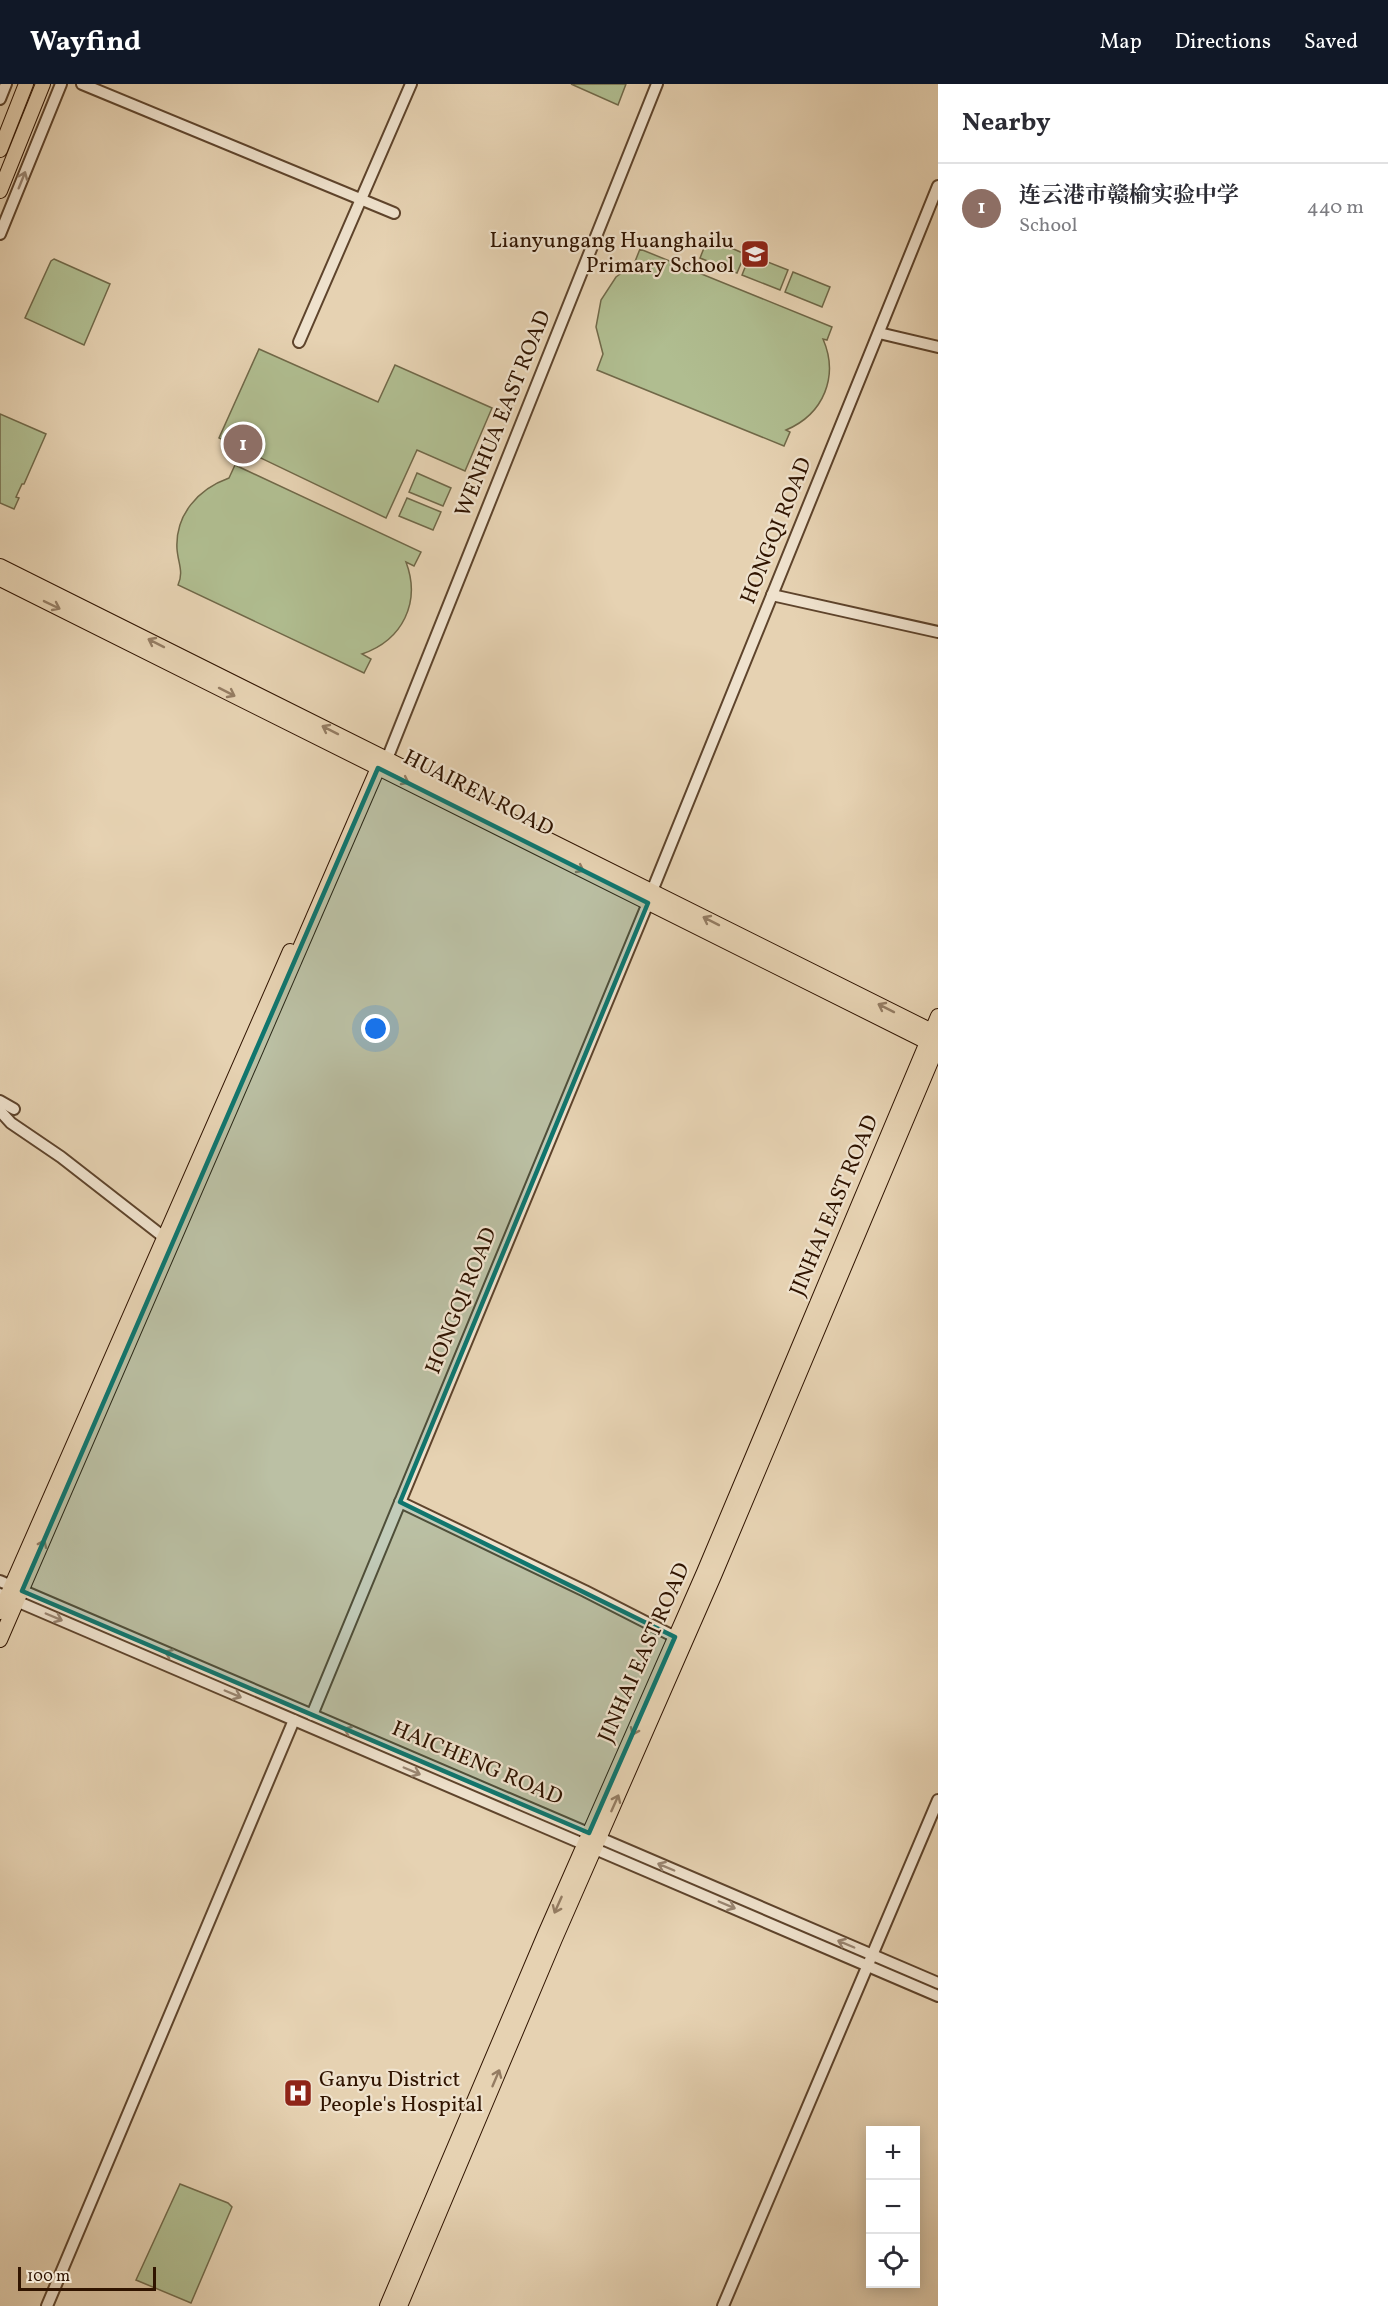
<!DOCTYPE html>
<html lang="en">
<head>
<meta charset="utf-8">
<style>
	:root { --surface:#fff; --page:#f7f7f7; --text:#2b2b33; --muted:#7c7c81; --line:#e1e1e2; --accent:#111827 }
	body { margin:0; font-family:Vollkorn,"Noto Serif SC",serif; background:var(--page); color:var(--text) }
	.controls { position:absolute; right:18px; bottom:18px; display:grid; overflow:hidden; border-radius:0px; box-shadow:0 3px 15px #0003 }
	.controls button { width:54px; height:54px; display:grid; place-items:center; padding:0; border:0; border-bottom:2px solid var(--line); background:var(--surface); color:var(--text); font:30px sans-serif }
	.scale { position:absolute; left:18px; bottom:15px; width:138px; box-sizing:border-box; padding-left:6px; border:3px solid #301400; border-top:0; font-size:16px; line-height:21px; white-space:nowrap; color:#301400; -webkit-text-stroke:4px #efe2cd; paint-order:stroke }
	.you { position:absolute; left:376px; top:945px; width:21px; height:21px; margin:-15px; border:4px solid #fff; border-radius:50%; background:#1a73e8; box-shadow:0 0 0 9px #1a73e833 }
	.badge { display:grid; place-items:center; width:39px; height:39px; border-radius:50%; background:var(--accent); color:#fff; font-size:20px; font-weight:700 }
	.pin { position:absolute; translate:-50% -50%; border:3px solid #fff; box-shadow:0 2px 6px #0006 }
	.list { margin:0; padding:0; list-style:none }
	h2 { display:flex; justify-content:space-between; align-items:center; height:78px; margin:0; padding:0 24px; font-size:26px }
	h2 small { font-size:20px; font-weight:400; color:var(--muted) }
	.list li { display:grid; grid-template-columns:39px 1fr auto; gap:18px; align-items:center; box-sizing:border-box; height:90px; padding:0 24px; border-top:2px solid var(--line) }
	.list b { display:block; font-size:22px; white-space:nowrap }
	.list p { margin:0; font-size:20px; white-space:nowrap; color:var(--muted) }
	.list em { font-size:20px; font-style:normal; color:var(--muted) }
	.icon { flex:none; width:33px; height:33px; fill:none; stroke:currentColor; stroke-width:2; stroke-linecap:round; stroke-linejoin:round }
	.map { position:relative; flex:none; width:938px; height:2222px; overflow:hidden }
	header { display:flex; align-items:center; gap:36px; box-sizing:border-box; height:84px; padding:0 30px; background:var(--accent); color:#fff }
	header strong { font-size:28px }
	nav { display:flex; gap:33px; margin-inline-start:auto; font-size:21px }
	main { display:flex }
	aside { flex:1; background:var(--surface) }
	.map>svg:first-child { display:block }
	.green { fill:#b0bd90; stroke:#706848; stroke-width:1.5 }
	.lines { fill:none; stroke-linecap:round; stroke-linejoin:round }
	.minor-casing { stroke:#5e442c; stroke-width:14 }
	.major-casing { stroke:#301400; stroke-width:16 }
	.minor { stroke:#efe2cd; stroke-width:10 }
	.major { stroke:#e6d2b2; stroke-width:14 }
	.oneway { stroke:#998571 }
	.oneway2 { stroke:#947c62 }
	.marked { fill:#0f766e; fill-opacity:0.2; stroke:#0f766e; stroke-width:4.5; stroke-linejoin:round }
	.labels { text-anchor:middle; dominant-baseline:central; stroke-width:4.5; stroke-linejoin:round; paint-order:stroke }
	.poi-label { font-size:22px; fill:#301400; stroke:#efe2cd; text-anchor:end }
	.street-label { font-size:22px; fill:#301400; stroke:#efe2cd }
</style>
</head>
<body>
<header>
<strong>Wayfind</strong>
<nav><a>Map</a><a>Directions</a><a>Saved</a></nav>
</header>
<main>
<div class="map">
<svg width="938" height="2222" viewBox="0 0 938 2222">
	<rect width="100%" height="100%" fill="#e6d2b2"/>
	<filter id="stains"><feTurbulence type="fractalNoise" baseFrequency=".00333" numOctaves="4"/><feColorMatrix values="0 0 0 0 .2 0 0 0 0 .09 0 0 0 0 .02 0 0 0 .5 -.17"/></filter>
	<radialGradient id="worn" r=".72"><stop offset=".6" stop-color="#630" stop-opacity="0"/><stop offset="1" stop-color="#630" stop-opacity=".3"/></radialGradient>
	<g class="green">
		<polygon points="571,0 626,0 618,21"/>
		<polygon points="708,154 745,170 737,189 700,174"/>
		<path d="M640 165 832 243 827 256 823 255C839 292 824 330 786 346L790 348 784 362 597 286 603 270 596 243 601 216 616 193 634 180Z"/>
		<polygon points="750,171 788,186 780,206 742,191"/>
		<polygon points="54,175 110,200 84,261 25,234 51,177"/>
		<polygon points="793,188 830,203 822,223 785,208"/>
		<polygon points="259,265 378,318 395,281 492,324 465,387 417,366 386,434 219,354"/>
		<polygon points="0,330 46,350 24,400 22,400 16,413 19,414 14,425 0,419"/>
		<path d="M235 381 421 468 414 482 406 478C421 518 403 556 362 570L371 575 364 589 178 501C184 488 178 479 177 465 175 431 198 405 229 394Z"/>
		<polygon points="417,389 451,404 443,422 409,408"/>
		<polygon points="407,414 441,428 433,446 399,432"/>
		<polygon points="180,2100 228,2119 232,2123 191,2219 136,2196"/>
	</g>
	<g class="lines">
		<g class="minor-casing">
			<g id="minor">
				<polyline points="82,0 394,129"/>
				<polyline points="0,15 6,0"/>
				<polyline points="0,150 61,0"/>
				<polyline points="879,249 938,263"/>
				<polyline points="299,258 411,0"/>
				<polyline points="772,511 938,548"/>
				<polyline points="387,675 657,0"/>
				<polyline points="652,807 938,102"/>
				<polyline points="0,1017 14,1025"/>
				<polyline points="0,1027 11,1039 61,1073 165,1154"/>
				<polyline points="400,1418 585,1507 675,1553"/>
				<polyline points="0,1497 938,1899"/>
				<polyline points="0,1510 938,1912"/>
				<polyline points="312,1631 648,819"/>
				<polyline points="47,2222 294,1636"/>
				<polyline points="723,2222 938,1716"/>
			</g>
		</g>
		<g class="major-casing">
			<g id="major">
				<polyline points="0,66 26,0"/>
				<polyline points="0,107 43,0"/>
				<polyline points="0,482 938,950"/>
				<polyline points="0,495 935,962"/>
				<polyline points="0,1528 290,867"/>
				<polyline points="0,1556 378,684"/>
				<polyline points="387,2222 545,1850 704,1488 938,932"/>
				<polyline points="400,2222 555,1855 714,1492 938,961"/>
			</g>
		</g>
		<use href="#minor" class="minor"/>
		<use href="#major" class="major"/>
	</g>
	<defs><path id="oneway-shaft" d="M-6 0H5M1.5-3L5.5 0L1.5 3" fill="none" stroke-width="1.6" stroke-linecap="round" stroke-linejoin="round" transform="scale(1.5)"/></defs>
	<g class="oneway">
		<use href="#oneway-shaft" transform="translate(22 96) rotate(-68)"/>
		<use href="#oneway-shaft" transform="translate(54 1533) rotate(23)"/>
		<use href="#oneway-shaft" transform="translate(173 1571) rotate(-157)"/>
		<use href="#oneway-shaft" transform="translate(233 1610) rotate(23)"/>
		<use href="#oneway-shaft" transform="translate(352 1648) rotate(-157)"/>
		<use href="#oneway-shaft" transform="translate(412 1687) rotate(23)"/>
		<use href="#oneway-shaft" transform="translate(666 1783) rotate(-157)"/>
		<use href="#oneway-shaft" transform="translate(727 1821) rotate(23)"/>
		<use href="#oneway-shaft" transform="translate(846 1860) rotate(-157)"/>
	</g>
	<g class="oneway2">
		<use href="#oneway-shaft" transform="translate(52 521) rotate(26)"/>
		<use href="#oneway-shaft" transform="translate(156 559) rotate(-153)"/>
		<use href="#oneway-shaft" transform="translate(227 608) rotate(27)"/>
		<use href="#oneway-shaft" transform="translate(330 646) rotate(-153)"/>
		<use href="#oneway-shaft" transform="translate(401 695) rotate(27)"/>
		<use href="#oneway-shaft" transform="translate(576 783) rotate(27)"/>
		<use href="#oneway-shaft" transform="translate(711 837) rotate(-153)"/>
		<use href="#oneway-shaft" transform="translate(886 924) rotate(-153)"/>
		<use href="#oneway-shaft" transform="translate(41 1464) rotate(-66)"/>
		<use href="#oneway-shaft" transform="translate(636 1643) rotate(114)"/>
		<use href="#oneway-shaft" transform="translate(615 1719) rotate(-66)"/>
		<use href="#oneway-shaft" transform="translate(558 1821) rotate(114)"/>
		<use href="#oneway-shaft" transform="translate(496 1994) rotate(-67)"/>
	</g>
	<path class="marked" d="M378 684 648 819 400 1418 675 1553 589 1749 22 1507Z"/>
	<defs>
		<g id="school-square" transform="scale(1.5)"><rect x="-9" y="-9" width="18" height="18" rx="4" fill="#8f2418" stroke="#efe2cd"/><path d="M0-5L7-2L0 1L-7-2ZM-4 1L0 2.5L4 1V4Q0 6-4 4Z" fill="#fff"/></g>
		<g id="hospital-square" transform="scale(1.5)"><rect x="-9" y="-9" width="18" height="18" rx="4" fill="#8f2418" stroke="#efe2cd"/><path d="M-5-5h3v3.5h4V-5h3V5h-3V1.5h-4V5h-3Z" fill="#fff"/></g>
	</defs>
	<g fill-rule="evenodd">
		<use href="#school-square" x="755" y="170"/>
		<use href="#hospital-square" x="298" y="2009"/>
	</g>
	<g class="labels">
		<g class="poi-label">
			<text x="734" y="157">Lianyungang Huanghailu<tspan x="734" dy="25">Primary School</tspan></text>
			<text x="319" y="1996" text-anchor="start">Ganyu District<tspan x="319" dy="25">People's Hospital</tspan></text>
		</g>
		<g class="street-label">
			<text transform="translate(504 330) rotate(-68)">WENHUA EAST ROAD</text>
			<text transform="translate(777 447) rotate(-68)">HONGQI ROAD</text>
			<text transform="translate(478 710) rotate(27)">HUAIREN ROAD</text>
			<text transform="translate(835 1122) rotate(-67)">JINHAI EAST ROAD</text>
			<text transform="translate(462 1217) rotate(-68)">HONGQI ROAD</text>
			<text transform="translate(645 1569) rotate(-66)">JINHAI EAST ROAD</text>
			<text transform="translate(477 1680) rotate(23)">HAICHENG ROAD</text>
		</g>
	</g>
	<rect width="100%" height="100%" filter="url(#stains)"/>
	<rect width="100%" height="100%" fill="url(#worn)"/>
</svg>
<div class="controls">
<button>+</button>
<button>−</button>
<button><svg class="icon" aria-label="locate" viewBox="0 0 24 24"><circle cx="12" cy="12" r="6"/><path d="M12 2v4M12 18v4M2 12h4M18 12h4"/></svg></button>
</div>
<div class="scale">100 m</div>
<div class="you"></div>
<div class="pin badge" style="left:243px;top:360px;background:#8d6e63">1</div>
</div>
<aside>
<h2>Nearby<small></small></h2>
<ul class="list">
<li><span class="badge" style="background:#8d6e63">1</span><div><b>连云港市赣榆实验中学</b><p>School</p></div><em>440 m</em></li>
</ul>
</aside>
</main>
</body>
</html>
